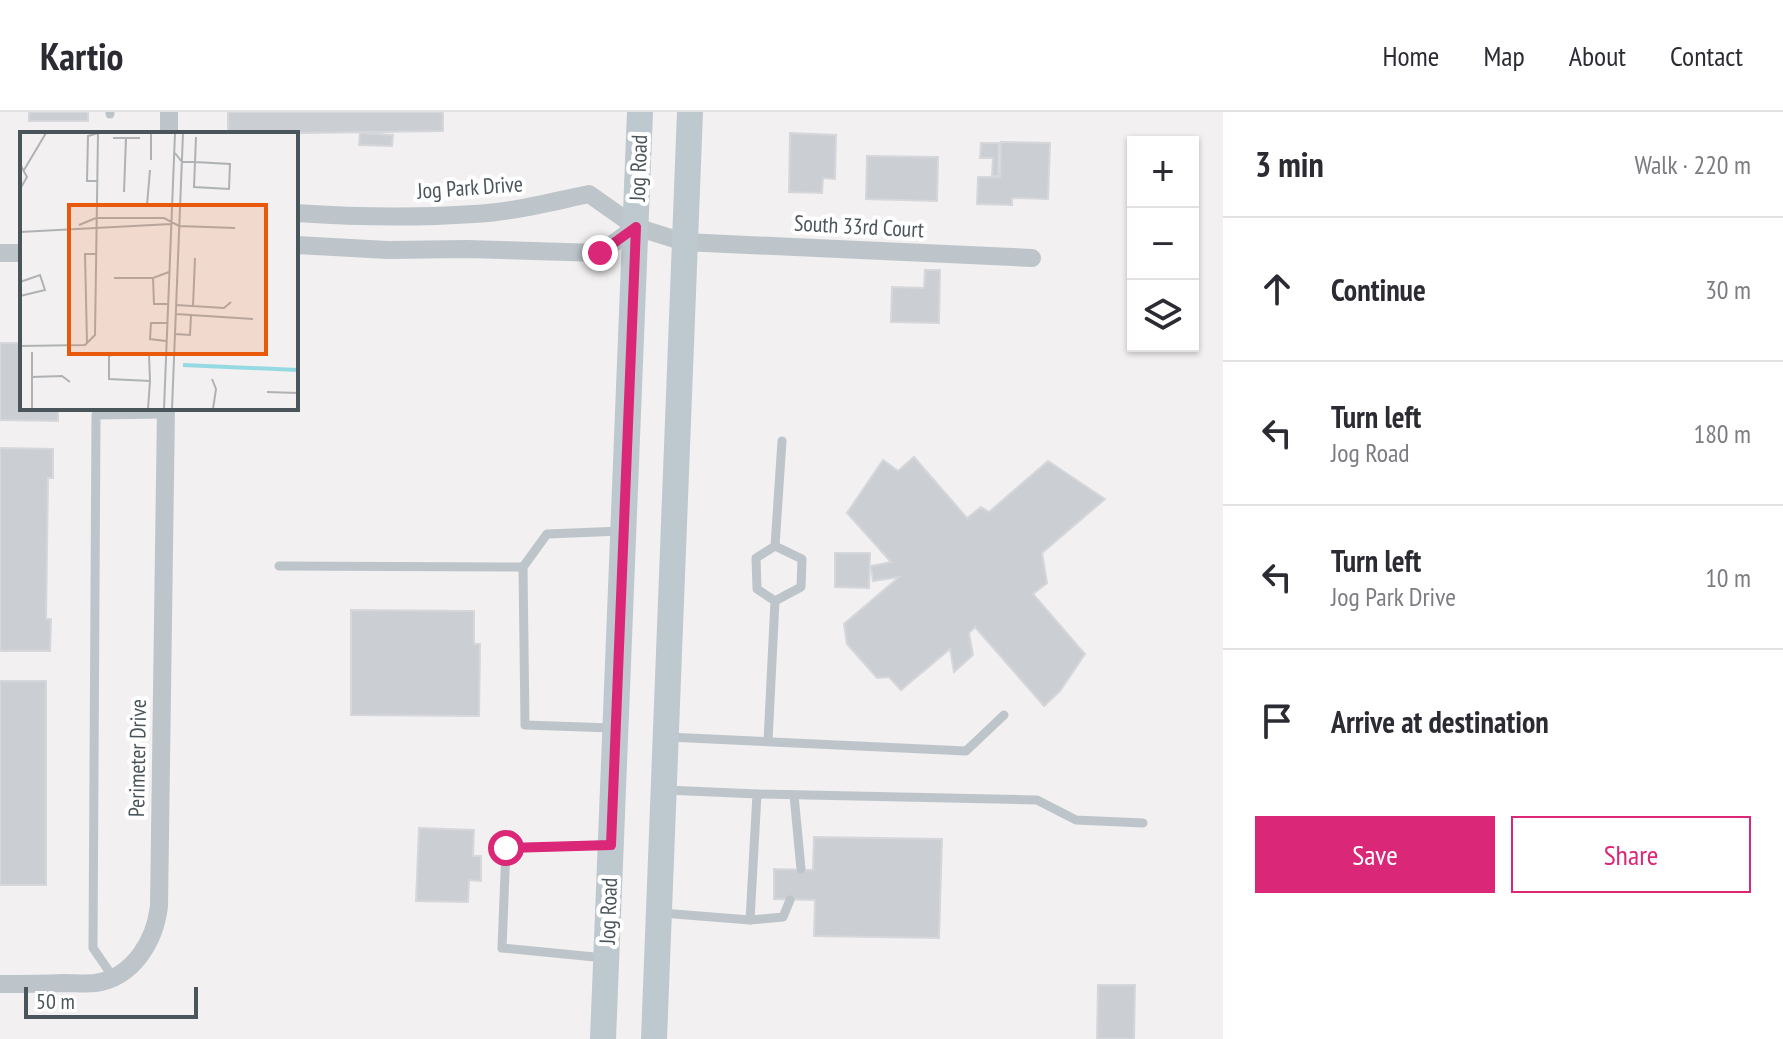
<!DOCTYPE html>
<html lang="en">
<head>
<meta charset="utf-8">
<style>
	:root { --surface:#fff; --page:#f2f2f3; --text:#2b2b33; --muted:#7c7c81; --line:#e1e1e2; --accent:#db2777 }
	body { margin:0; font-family:"PT Sans Narrow",sans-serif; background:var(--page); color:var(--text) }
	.controls { position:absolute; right:24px; top:24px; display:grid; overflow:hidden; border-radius:0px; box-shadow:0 2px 6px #0004 }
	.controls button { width:72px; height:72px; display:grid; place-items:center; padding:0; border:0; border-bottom:2px solid var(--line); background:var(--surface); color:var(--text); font:40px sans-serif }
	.scale { position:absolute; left:24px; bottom:20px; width:174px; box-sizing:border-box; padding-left:8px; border:4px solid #4a555b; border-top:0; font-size:22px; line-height:28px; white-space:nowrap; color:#4a555b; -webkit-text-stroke:6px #fff; paint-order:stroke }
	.stop { position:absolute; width:24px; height:24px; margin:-18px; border:6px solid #db2777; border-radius:50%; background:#fff }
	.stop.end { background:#db2777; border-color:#fff; box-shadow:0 2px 8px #0008 }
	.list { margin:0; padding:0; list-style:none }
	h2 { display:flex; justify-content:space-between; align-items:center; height:104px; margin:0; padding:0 32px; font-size:34px }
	h2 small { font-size:26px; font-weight:400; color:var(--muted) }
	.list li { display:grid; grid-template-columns:52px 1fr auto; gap:24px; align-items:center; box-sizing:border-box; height:144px; padding:0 32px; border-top:2px solid var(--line) }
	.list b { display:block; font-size:30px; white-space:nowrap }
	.list p { margin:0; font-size:26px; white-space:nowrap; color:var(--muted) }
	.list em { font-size:26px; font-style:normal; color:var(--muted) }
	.actions { display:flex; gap:16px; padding:24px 32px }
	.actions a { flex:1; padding:18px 0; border:2px solid var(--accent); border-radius:0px; text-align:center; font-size:28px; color:var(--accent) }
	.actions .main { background:var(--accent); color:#fff }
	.icon { flex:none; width:44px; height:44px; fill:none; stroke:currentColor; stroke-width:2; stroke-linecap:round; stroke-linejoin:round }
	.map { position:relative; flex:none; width:1223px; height:927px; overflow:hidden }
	header { display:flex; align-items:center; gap:48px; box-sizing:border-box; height:112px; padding:0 40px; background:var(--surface); border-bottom:2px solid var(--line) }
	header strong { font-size:38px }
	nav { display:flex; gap:44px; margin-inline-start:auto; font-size:28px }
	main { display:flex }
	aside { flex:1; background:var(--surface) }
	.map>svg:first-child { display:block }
	.building { fill:#cbced2; stroke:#d5d7db; stroke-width:2 }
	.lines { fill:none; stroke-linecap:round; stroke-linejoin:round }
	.lane { stroke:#bdc5cb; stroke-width:9 }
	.street { stroke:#bdc5cb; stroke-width:18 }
	.secondary { stroke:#bec8cf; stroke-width:26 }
	.route { stroke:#db2777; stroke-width:10 }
	.labels { text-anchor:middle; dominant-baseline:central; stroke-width:8; stroke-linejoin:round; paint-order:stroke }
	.street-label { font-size:22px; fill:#4a555b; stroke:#fff }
	.inset-river { fill:none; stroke:#95dae3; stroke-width:4 }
	.inset-road { fill:none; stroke:#afb2b4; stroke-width:2 }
	.view { fill:#e8590c; fill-opacity:0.15; stroke:#e8590c; stroke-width:4 }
	.inset-edge { fill:none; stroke:#4a555b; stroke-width:4 }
</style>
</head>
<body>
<header>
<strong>Kartio</strong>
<nav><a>Home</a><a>Map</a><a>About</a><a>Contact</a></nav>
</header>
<main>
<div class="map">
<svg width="1223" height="927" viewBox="0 0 1223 927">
	<rect width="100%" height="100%" fill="#f2f0f0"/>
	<g class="building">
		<rect x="29" y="0" width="59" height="9"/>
		<polygon points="228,0 443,0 443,19 228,22"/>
		<polygon points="360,21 393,23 392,34 359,33"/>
		<polygon points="790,21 836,23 835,67 823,66 822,81 789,80"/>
		<polygon points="1001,30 1050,31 1048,87 1012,86 1012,93 977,92 978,65 1000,65"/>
		<polygon points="981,31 999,31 998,64 992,64 993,46 980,46"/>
		<polygon points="867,44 938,45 937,89 866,87"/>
		<polygon points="925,158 940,158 939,211 891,210 892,175 924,176"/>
		<polygon points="0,231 22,231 22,296 58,296 58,309 0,308"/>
		<polygon points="0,336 53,337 53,366 48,366 46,507 51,507 50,539 0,539"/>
		<polygon points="914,345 967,406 981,395 989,400 1048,349 1105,387 1042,441 1047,471 1033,482 1085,542 1060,579 1044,594 975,515 969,521 973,543 954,560 950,537 901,578 889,565 877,566 847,532 844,512 899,465 873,469 871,454 891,450 847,401 883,348 898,359"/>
		<polygon points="835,441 870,441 869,476 835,475"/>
		<polygon points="351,498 474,499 474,532 480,532 479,604 351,603"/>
		<rect x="0" y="569" width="46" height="204"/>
		<polygon points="419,716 474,718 473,744 481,744 481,769 469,768 468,790 416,789"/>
		<polygon points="814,725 942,727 939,826 814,824 815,788 774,787 774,757 813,758"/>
		<polygon points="1098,873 1135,873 1134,927 1097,927"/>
	</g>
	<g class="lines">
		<g class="lane">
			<polyline points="110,2 110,0"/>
			<polyline points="279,454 523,455"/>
			<polyline points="775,489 801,475 802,447 775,434"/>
			<polyline points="612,616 525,613 523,455 547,422 622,419"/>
			<polyline points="668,625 966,639 1004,603"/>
			<polyline points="768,629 775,489 757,477 756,446 775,434 782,329"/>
			<polyline points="757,682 1037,688 1076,708 1143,711"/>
			<polyline points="794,683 801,757"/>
			<polyline points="662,801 750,808 757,682 666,678"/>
			<polyline points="750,808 783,805 790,788"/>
			<polyline points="605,846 502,836 506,736 607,733"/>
			<polyline points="113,865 93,836 96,303 166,302"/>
		</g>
		<g class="street">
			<polyline points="169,22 169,0"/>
			<path d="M296 101C355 105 415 106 474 102 513 100 551 90 589 82L636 115 684 130 1032 146"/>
			<polyline points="296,133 388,138 467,137 600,141 636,115"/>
			<polyline points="0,141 22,141"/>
			<path d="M0 872C21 872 42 872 63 871 74 871 85 872 95 871 133 866 155 829 159 794L166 296"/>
		</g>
		<g class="secondary">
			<polyline points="603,927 640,0"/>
			<polyline points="654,927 690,0"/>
		</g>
	</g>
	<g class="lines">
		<polyline class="route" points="506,736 611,733 636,115 600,141"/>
	</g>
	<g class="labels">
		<g class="street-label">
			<text transform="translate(638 56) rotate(-88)">Jog Road</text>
			<text transform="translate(470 75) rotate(-4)">Jog Park Drive</text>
			<text transform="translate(859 114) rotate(3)">South 33rd Court</text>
			<text transform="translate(137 646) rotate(-89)">Perimeter Drive</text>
			<text transform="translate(608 799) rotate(-88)">Jog Road</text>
		</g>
	</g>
	<g transform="translate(20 20)">
		<rect width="278" height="278" fill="#f2f0f0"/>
		<path class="inset-river" d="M163 233 278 238"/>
		<path class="inset-road" d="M93 6H120M155 21 162 30H175L210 32 209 57 174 55 176 5M131 28V1M0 32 7 45 0 57M4 38 26 1M77 49H67L68 4 78 1M104 60 106 6M127 73 130 38M59 93 76 86H144L159 94 215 96M0 100 151 92M94 146H133L149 140M133 146 134 172H148M0 150 20 143 25 158 0 164M156 173 204 176 211 170M173 174 175 126M171 183 233 187M155 202 170 203 171 183 156 182M146 209 130 207 131 191H147M67 211 65 122H76M0 214 65 213 75 203 78 1M12 220V277M129 223 130 249 89 247V224L91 223H146M12 245 42 244 50 250M192 247 196 257 193 277M247 260 278 261M128 277 130 249M144 277 155 1M152 277 163 1"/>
		<path class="view" d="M49 73H246V222H49Z"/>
		<rect width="278" height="278" class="inset-edge"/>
	</g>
</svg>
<div class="controls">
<button>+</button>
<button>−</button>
<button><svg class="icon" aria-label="layers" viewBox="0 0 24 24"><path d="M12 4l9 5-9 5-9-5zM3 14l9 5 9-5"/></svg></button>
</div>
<div class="scale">50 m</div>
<div class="stop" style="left:506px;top:736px"></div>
<div class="stop end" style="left:600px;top:141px"></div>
</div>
<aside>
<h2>3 min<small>Walk · 220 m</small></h2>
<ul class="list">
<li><svg class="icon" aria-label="ahead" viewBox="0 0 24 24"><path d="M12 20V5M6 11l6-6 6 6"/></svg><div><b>Continue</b></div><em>30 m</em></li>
<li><svg class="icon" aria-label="left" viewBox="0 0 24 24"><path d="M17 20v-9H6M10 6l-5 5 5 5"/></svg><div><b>Turn left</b><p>Jog Road</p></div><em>180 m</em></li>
<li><svg class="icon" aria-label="left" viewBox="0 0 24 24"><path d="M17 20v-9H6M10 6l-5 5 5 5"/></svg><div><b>Turn left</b><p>Jog Park Drive</p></div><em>10 m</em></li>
<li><svg class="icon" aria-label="arrive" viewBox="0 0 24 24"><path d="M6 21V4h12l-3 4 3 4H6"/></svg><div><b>Arrive at destination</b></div></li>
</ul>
<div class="actions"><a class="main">Save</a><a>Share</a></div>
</aside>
</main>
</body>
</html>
